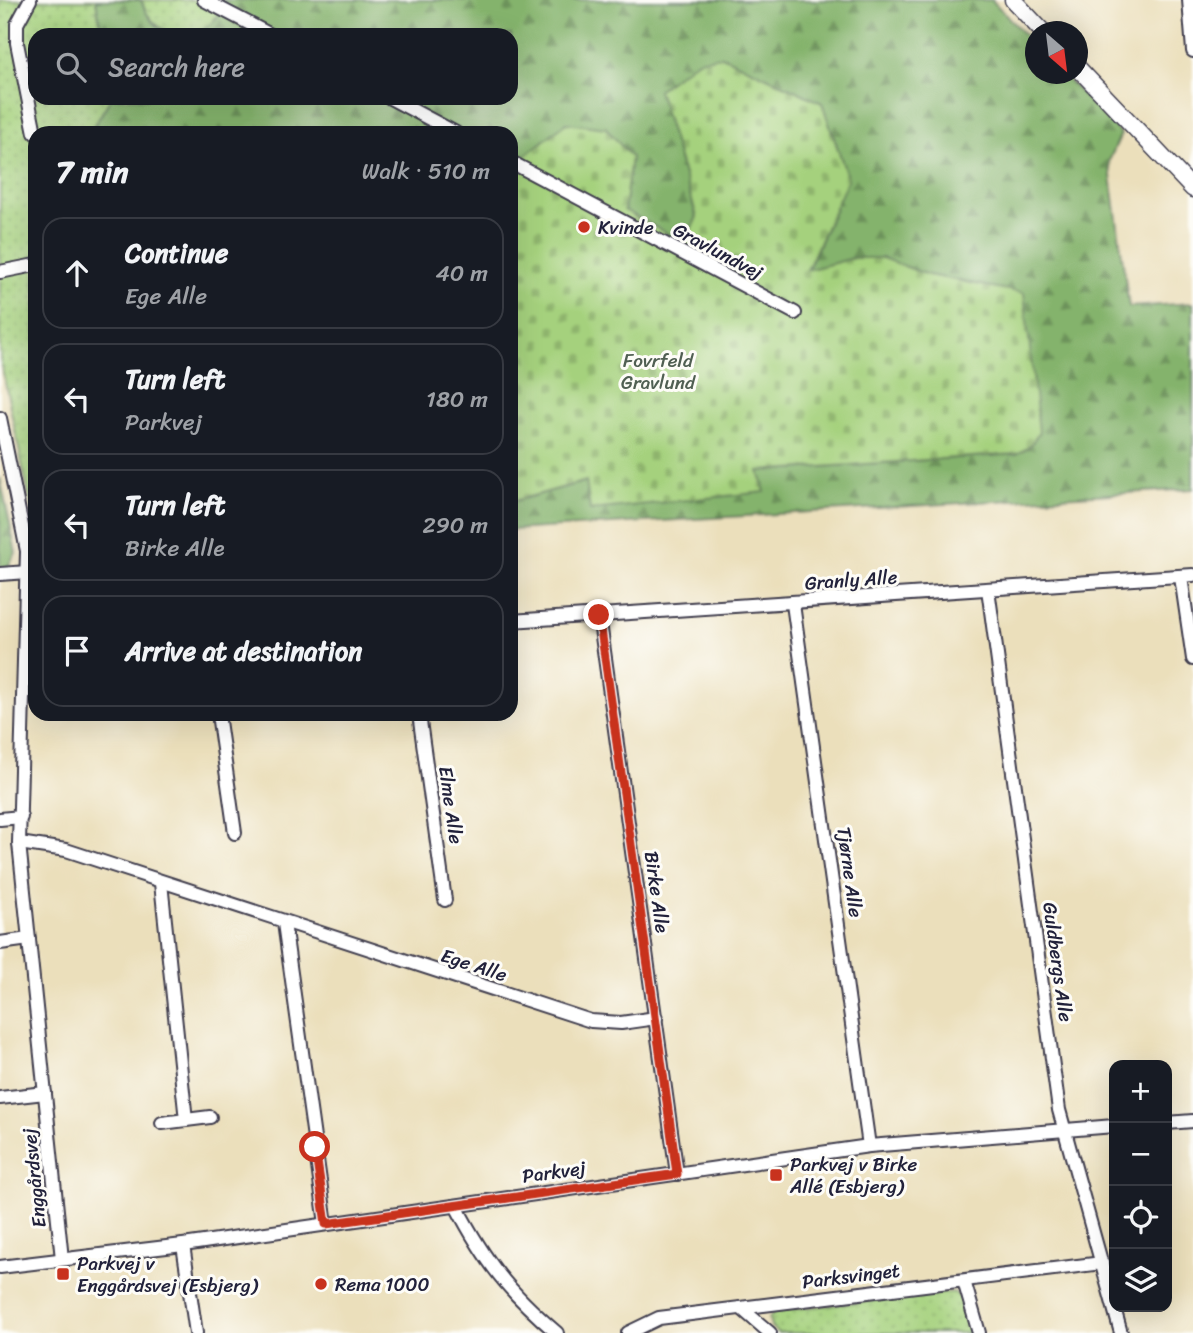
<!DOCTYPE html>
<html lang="en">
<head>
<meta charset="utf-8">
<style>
	:root { --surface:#171b24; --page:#242831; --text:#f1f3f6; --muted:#9ea1a6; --line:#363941 }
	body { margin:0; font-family:Sriracha,sans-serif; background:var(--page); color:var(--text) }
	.controls { position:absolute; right:21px; bottom:21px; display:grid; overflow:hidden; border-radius:14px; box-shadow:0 7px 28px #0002 }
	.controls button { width:63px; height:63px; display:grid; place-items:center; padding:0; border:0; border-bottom:2px solid var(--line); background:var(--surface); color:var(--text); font:35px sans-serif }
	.compass { position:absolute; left:1025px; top:21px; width:63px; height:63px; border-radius:50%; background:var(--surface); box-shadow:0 7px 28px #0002; rotate:152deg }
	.stop { position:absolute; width:21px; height:21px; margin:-16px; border:5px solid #c8321e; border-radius:50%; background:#fff }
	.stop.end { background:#c8321e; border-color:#fff; box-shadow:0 2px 7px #0008 }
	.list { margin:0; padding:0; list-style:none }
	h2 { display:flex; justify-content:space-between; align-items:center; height:91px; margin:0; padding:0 28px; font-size:30px }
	h2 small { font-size:23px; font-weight:400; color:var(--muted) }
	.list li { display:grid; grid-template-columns:46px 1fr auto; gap:21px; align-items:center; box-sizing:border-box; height:112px; margin:0 14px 14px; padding:0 14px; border:2px solid var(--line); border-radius:21px }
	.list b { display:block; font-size:26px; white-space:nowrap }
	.list p { margin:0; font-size:23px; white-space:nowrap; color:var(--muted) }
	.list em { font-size:23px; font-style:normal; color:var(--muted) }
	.icon { flex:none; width:38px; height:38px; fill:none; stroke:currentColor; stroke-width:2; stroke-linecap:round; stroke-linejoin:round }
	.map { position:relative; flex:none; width:1193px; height:1333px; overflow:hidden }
	.search { position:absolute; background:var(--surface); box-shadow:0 7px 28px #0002; left:28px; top:28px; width:490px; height:77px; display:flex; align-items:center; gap:18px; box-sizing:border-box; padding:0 24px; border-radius:21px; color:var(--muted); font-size:26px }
	.panel { position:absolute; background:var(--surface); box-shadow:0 7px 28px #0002; left:28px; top:126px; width:490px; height:595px; border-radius:21px }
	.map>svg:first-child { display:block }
	.green { fill:url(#green-dots); stroke:#647a5c; stroke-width:2 }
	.forest { fill:url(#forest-firs); stroke:#536a54; stroke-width:2 }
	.cemetery { fill:url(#cemetery-stones); stroke:#647a5c; stroke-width:2 }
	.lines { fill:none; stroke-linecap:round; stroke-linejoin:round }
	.minor-casing { stroke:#403e4e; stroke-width:16 }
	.major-casing { stroke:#403e4e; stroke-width:19 }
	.minor { stroke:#fff; stroke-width:12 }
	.major { stroke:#fff; stroke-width:16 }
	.route { stroke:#c8321e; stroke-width:9 }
	.poi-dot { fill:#c8321e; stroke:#fdfcf7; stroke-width:2.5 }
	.labels { text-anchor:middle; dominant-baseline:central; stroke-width:6; stroke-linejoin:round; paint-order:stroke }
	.poi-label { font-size:19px; fill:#22223b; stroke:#fdfcf7; text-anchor:start }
	.street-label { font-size:19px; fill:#22223b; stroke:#fdfcf7 }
	.park-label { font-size:19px; fill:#505f52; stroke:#fdfcf7 }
</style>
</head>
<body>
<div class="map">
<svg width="1193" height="1333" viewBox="0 0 1193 1333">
	<defs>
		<pattern id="green-dots" width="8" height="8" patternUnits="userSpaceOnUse" patternTransform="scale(1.75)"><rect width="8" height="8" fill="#a5d17d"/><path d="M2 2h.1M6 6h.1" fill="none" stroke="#8eb36d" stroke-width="1.8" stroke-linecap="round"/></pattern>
		<pattern id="forest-firs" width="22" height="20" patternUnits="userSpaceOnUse" patternTransform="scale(1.75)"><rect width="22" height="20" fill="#84b36c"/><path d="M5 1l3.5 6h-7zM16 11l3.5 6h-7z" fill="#6c915a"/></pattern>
		<pattern id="cemetery-stones" width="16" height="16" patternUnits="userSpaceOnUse" patternTransform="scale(1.75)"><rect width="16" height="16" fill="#a5d17d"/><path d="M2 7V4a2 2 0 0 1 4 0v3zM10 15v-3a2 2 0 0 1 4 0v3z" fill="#8eb36d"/></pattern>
	</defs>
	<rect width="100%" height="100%" fill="#fdfcf7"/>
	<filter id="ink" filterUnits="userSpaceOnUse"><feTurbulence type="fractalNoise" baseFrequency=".0143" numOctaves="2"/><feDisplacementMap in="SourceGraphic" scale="14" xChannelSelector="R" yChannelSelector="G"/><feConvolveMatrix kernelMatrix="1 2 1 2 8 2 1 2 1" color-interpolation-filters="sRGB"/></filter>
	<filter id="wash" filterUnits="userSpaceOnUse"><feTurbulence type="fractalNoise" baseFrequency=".00686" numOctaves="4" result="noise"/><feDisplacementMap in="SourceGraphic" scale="28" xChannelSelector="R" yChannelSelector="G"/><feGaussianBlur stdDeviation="1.57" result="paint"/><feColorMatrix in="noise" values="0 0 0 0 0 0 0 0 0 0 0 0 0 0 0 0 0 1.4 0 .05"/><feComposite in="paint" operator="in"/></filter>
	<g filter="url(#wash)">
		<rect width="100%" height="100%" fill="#ebdfbb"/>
		<g class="green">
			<polygon points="0,0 96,0 102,35 35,35 35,98 111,98 90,133 35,133 35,525 0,359"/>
			<path d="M141 0H225C212 47 155 46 141 0Z"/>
			<polygon points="954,1292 961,1298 971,1333 778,1333 771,1327 769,1318 774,1311"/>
		</g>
		<g class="forest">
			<path d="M96 0H141C148 22 161 33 184 35H102Z"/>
			<path d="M225 0H992L1035 46 1036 74H1062L1121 134 1109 161 1129 307 1193 303V489L511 530V502L587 481 591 510 764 492 758 471 1017 454 1024 294 928 275 882 258H854L807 271 848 179 822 103 722 56 658 90 697 218 684 243 624 210 631 157 566 123 523 157 511 151V133H90L111 98H511V35H190C208 29 220 19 225 0Z"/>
			<polygon points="0,477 16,553 8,567 0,568"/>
		</g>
		<polygon class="cemetery" points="722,56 822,103 848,179 807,270 854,258 882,258 928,275 1024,293 1039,432 1030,446 1017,454 759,471 765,492 590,510 586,481 511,502 511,151 523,157 566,123 606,128 631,157 624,210 684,243 697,217 658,90 698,60"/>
	</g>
	<g filter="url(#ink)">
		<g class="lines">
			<g class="minor-casing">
				<g id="minor">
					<polyline points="30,0 17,24 17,43 35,133"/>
					<polyline points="204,0 271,35"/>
					<polyline points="1189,0 1193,51"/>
					<polyline points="390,98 456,133"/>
					<polyline points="511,162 795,313"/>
					<polyline points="0,272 35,265"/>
					<polyline points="0,418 27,551 19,843 62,1259"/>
					<polyline points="0,574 28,572"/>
					<polyline points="1181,577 1193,659"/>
					<polyline points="988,589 1059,1110 1121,1333"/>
					<polyline points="793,604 869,1146"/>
					<polyline points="599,615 677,1174"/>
					<polyline points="511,621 1193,575"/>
					<polyline points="218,714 235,833"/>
					<polyline points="419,714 445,900"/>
					<polyline points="0,819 21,817"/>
					<polyline points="19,843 66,850 591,1021 621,1023 656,1018"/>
					<polyline points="161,883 186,1120"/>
					<polyline points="284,923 326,1224"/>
					<polyline points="0,943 29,939"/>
					<polyline points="0,1098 45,1093"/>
					<polyline points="162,1123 210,1117"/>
					<polyline points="1167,1123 1193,1121"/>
					<path d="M456 1206C486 1263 508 1291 557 1333"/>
					<polyline points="183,1245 196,1333"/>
					<polyline points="0,1267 183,1245 869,1146 1114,1126"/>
					<polyline points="964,1281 979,1333"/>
					<polyline points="741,1308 770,1333"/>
					<polyline points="628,1333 659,1318 1102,1263"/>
				</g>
			</g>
			<g class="major-casing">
				<g id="major">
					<polyline points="1013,0 1043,32"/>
					<polyline points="1078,68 1193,189"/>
				</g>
			</g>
			<use href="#minor" class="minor"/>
			<use href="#major" class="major"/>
		</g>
	</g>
	<g class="lines" filter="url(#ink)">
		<polyline class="route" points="315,1147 326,1224 677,1174 599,615"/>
	</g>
	<g class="poi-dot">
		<circle cx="584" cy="227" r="7"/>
		<rect x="769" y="1168" width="14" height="14" rx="3.5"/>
		<rect x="56" y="1267" width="14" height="14" rx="3.5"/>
		<circle cx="321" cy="1284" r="7"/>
	</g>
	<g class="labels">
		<g class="poi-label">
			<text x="598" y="227">Kvinde</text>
			<text x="790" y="1164">Parkvej v Birke<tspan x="790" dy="22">Allé (Esbjerg)</tspan></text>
			<text x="77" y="1263">Parkvej v<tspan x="77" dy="22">Enggårdsvej (Esbjerg)</tspan></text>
			<text x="335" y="1284">Rema 1000</text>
		</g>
		<g class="street-label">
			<text transform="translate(718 251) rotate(28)">Gravlundvej</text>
			<text transform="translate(851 580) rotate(-4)">Granly Alle</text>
			<text transform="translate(451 805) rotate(82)">Elme Alle</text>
			<text transform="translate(850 872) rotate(82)">Tjørne Alle</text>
			<text transform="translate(657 892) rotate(82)">Birke Alle</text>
			<text transform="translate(1058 962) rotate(82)">Guldbergs Alle</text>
			<text transform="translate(474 965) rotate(18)">Ege Alle</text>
			<text transform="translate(554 1172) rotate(-8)">Parkvej</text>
			<text transform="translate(34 1178) rotate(-96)">Enggårdsvej</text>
			<text transform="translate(851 1276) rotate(-7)">Parksvinget</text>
		</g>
		<g class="park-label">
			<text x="658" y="360">Fovrfeld<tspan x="658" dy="22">Gravlund</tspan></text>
		</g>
	</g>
</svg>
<div class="controls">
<button>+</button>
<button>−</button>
<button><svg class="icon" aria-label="locate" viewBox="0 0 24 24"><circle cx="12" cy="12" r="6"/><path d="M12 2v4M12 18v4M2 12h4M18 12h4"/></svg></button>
<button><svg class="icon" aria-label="layers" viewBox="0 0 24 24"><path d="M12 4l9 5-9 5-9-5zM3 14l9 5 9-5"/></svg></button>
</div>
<svg class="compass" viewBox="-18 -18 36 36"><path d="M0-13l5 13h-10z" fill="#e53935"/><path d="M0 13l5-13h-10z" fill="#9ea1a6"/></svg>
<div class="stop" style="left:315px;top:1147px"></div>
<div class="stop end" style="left:599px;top:615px"></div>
<div class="search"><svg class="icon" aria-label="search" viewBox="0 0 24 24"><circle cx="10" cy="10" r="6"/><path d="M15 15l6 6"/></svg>Search here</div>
<section class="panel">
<h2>7 min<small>Walk · 510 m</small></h2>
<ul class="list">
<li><svg class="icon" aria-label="ahead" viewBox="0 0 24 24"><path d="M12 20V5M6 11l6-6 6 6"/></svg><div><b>Continue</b><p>Ege Alle</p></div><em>40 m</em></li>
<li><svg class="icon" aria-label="left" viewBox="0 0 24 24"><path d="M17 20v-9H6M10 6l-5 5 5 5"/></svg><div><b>Turn left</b><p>Parkvej</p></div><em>180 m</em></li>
<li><svg class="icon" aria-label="left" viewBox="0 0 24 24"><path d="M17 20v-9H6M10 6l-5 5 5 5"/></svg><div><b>Turn left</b><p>Birke Alle</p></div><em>290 m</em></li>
<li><svg class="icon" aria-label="arrive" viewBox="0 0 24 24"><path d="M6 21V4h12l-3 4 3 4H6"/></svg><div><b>Arrive at destination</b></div></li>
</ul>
</section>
</div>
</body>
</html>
